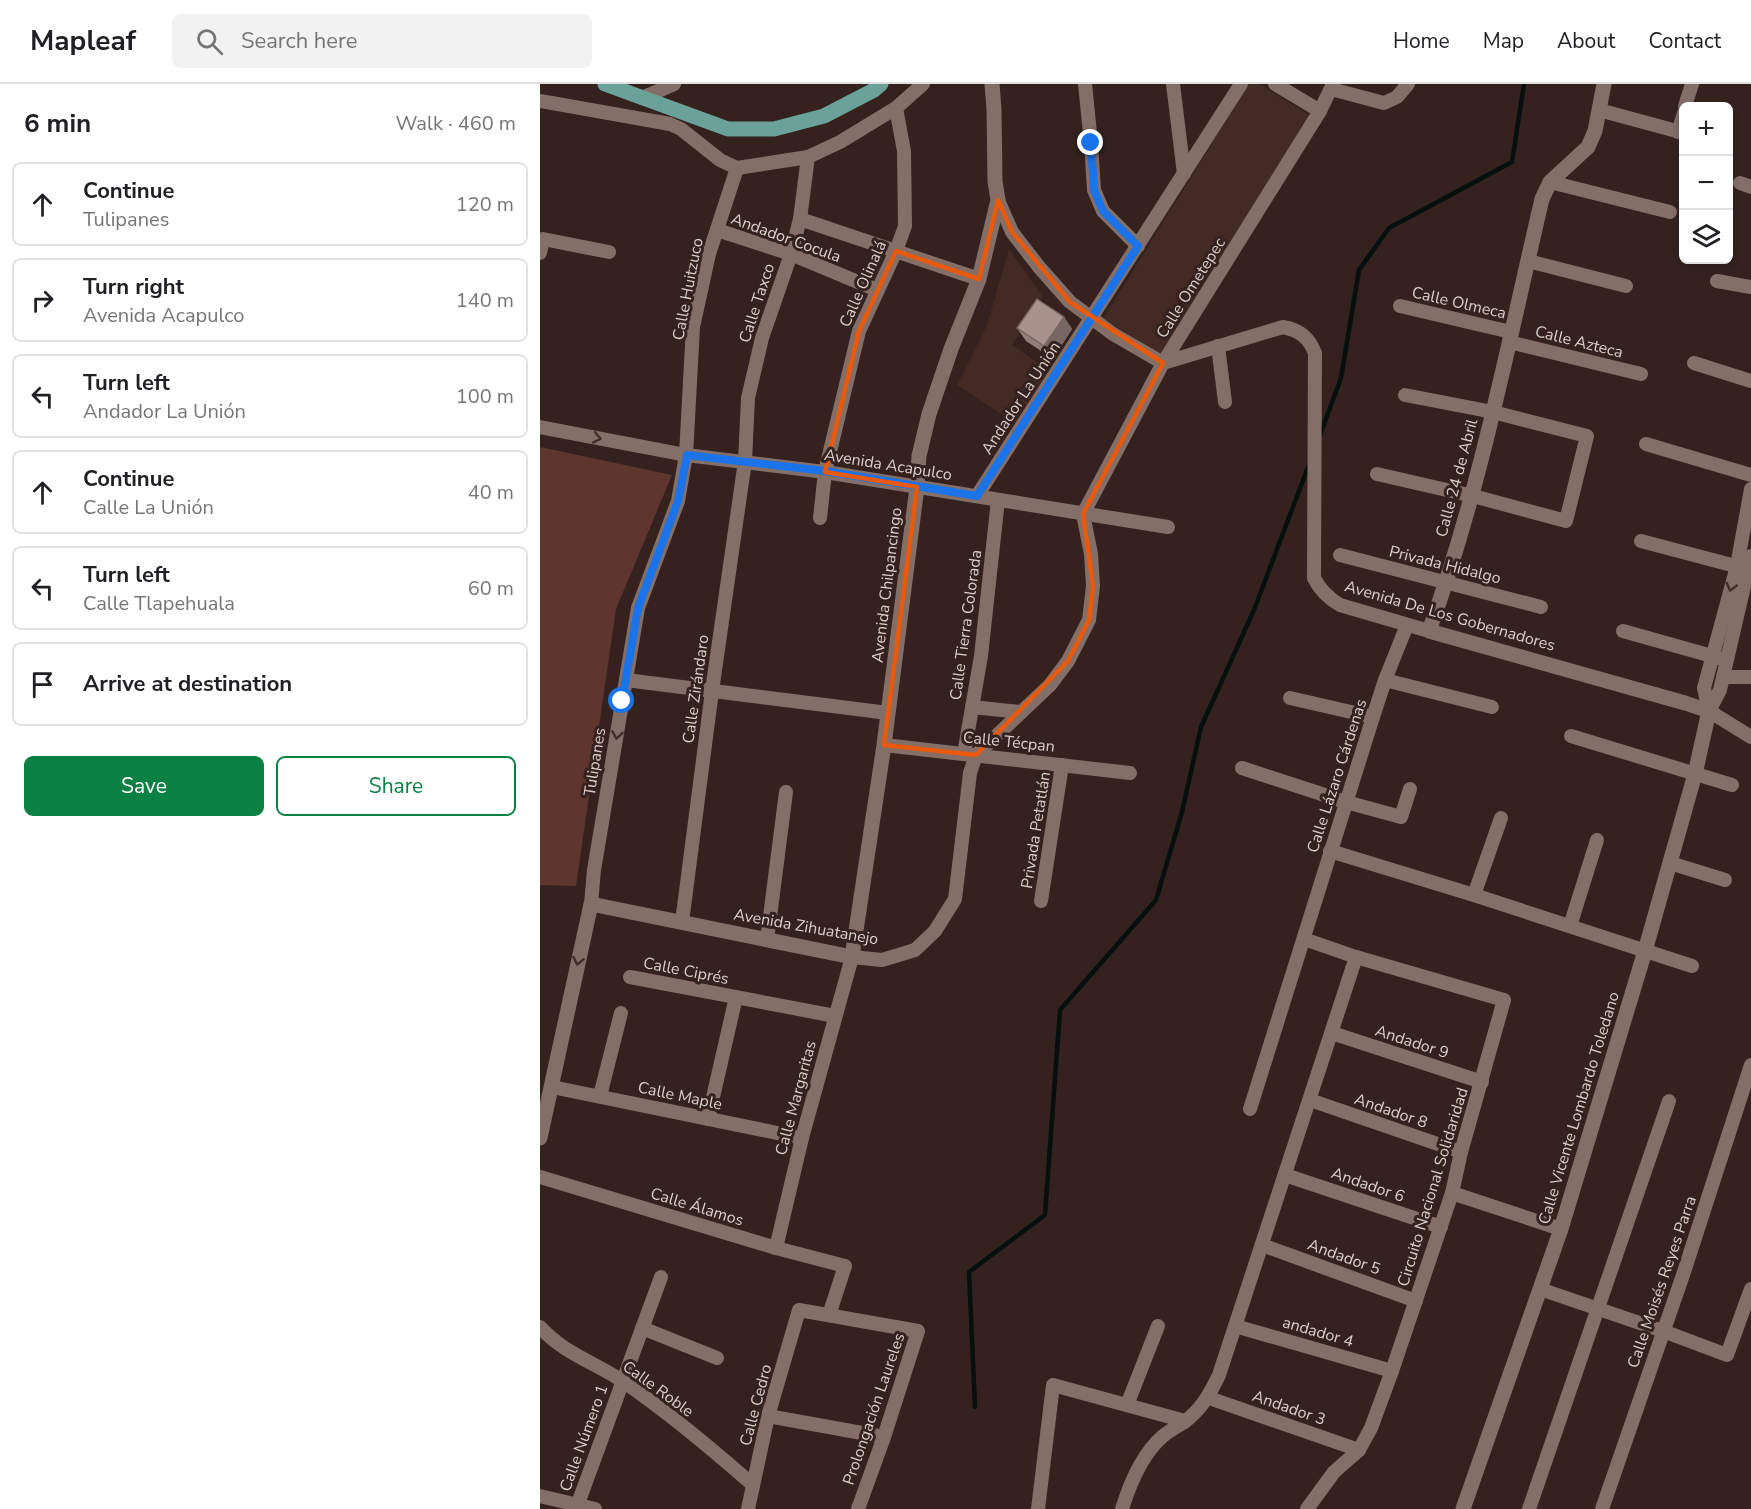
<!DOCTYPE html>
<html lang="en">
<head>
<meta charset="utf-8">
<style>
	:root { --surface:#fff; --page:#f2f2f2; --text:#202124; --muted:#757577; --line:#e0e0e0; --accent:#0b8043 }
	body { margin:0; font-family:"Nunito Sans",sans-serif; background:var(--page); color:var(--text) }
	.controls { position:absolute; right:18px; top:18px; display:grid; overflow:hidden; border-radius:9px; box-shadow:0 3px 9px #0003 }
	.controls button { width:54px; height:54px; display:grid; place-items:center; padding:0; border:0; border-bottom:2px solid var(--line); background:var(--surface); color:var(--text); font:30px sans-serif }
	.stop { position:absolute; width:18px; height:18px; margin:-14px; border:4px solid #1a73e8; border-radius:50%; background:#fff }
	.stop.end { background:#1a73e8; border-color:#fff; box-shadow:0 2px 6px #0008 }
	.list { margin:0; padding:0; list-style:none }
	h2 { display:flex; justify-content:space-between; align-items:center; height:78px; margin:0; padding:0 24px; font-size:26px }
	h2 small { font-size:20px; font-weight:400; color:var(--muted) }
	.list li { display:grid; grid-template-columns:39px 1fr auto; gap:18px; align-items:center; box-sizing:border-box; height:84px; margin:0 12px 12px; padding:0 12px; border:2px solid var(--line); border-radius:9px }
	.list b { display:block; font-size:22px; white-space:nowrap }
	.list p { margin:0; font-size:20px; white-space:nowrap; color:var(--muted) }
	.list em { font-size:20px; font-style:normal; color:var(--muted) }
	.actions { display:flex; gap:12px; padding:18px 24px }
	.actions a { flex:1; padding:14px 0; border:2px solid var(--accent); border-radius:9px; text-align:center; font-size:21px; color:var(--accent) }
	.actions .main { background:var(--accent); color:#fff }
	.icon { flex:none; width:33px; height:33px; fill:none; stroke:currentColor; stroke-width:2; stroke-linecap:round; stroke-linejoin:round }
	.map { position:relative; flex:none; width:1211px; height:1425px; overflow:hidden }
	header { display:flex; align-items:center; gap:36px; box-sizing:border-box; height:84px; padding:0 30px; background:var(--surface); border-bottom:2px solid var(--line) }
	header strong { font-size:28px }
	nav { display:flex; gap:33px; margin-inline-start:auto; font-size:21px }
	.search { width:420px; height:54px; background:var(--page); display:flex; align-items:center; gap:15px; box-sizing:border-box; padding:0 21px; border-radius:9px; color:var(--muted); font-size:22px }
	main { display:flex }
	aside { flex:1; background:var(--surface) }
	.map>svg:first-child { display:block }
	.built { fill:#432a23 }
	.green { fill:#5e362d }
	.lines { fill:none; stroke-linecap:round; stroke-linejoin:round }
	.stream { stroke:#05100f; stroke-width:4.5 }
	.street { stroke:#846e68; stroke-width:14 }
	.secondary { stroke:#846e68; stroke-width:15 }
	.primary { stroke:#6aa299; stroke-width:15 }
	.wall { fill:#927e78 }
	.shaded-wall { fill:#776662 }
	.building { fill:#aa928c; stroke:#776662; stroke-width:1.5 }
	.oneway { stroke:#412d29 }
	.route { stroke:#1a73e8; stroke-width:8 }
	.marked { fill:none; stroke:#e8590c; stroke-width:4.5; stroke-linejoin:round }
	.labels { text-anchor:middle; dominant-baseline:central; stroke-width:6; stroke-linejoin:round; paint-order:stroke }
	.street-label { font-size:16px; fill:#dbcfcb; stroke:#35221e }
</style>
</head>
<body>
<header>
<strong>Mapleaf</strong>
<div class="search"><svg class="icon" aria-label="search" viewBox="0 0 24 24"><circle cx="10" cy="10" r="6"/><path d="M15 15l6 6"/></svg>Search here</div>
<nav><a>Home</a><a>Map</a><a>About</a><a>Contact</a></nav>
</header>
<main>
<aside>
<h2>6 min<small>Walk · 460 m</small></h2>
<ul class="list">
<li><svg class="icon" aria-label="ahead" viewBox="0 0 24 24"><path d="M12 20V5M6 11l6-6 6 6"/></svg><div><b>Continue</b><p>Tulipanes</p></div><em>120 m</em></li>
<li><svg class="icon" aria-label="right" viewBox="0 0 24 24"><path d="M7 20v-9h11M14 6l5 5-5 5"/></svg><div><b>Turn right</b><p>Avenida Acapulco</p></div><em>140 m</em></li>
<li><svg class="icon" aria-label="left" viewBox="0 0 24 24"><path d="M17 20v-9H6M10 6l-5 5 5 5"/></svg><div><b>Turn left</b><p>Andador La Unión</p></div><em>100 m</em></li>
<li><svg class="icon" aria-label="ahead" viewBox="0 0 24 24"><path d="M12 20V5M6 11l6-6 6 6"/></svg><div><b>Continue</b><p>Calle La Unión</p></div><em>40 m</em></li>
<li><svg class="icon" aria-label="left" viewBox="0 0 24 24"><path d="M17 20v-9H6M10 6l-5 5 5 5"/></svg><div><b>Turn left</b><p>Calle Tlapehuala</p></div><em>60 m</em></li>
<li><svg class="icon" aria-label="arrive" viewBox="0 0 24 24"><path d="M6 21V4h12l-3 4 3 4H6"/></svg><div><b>Arrive at destination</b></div></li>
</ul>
<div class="actions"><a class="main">Save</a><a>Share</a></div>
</aside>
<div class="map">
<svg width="1211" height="1425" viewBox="0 0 1211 1425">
	<rect width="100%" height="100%" fill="#35221e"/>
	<g class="built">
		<polygon points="709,0 719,0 771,32 623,272 563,235"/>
		<polygon points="469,165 503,213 472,261 509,286 476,340 417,301 447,241"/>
	</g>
	<polygon class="green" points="0,363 132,391 76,525 36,802 0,801"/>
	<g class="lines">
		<g class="stream">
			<polyline points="780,351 801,294 819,186 849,144 972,78 984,0"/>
			<polyline points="435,1323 429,1188 505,1131 520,926 616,816 642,728 661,643 714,526 770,378"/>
		</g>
		<g class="street">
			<polyline points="545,0 551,59 554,106 563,127 598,162"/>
			<polyline points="633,0 644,90"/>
			<polyline points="735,0 780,27"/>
			<polyline points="791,5 844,19 857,13 868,0"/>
			<polyline points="102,14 134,0"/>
			<polyline points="0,17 130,40 141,45 180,76 197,84 268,73 300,58 356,24 383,0"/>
			<polyline points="1145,22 1152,0"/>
			<polyline points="1059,26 1144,49"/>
			<polyline points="1138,48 1144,29"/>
			<polyline points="1010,98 1130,128"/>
			<polyline points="1200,99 1211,103"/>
			<path d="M458 116 472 148 499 183 530 218 573 250 623 279 743 243C760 246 769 254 775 269L774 494C780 506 788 514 800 521L889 547"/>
			<polyline points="260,135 439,195"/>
			<polyline points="177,146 251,170 337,206"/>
			<polyline points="0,169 3,155 69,168"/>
			<polyline points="988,177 1086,202"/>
			<polyline points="1177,197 1211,203"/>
			<polyline points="860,222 971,248"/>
			<polyline points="969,258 1101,290"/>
			<polyline points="678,262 685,318"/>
			<polyline points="1154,279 1211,297"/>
			<polyline points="0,343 146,371 285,388 628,443"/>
			<polyline points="1106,360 1211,391"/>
			<polyline points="837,390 933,412 1026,437 1047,352 953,328 865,311"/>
			<polyline points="437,412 701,0"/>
			<polyline points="280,434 285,388 319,247 356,167 365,142 364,67 356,24"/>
			<polyline points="1101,457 1203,484"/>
			<polyline points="800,471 1001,523"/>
			<polyline points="1083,547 1179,574"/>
			<polyline points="1183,593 1211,593"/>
			<polyline points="86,596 348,629"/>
			<polyline points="845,596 952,623"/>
			<polyline points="750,614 833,633"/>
			<polyline points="432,623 481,628"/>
			<polyline points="1169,627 1164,604 1197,482 1211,405"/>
			<polyline points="1169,627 1180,606 1211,472"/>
			<polyline points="1169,627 1211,653"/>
			<polyline points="1031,652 1192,701"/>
			<polyline points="344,661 590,689"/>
			<polyline points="424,670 441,572 458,416"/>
			<polyline points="702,684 806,718 861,733 870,705"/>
			<polyline points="790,767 934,811 1152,882"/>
			<polyline points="1130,779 1185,796"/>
			<polyline points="934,811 961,734"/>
			<polyline points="501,817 522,681"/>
			<polyline points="51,820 54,786 98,524 138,417 146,371 153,243 169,170 197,84"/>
			<polyline points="142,838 172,607 205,377 208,314 222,254 251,170 260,135 268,73"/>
			<polyline points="1030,842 1057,756"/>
			<polyline points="764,855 816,873 964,916 921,1068 912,1109 852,1287 831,1344 819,1366 794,1388 767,1425"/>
			<polyline points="227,856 246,708"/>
			<polyline points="90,893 295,932"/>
			<polyline points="792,949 942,998"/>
			<polyline points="12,1003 262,1054"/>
			<polyline points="60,1012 81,929"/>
			<polyline points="770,1016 921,1068"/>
			<polyline points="710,1025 833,633 845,596 867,541"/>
			<polyline points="168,1035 196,913"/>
			<polyline points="745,1091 901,1143"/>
			<polyline points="0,1093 236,1164 305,1182 289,1231"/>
			<polyline points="912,1109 1021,1145"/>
			<polyline points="722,1161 876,1217"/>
			<polyline points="236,1164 262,1054 312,873 342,876 375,866 395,847 415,815 430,689 436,671 510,601 528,577 549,536 553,502 551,470 543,430 623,279 780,27 793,0"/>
			<polyline points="1000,1205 1123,1247 1187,1271 1211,1205"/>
			<polyline points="695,1242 852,1287"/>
			<path d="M0 1243C23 1269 56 1279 84 1298 129 1329 172 1365 213 1401"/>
			<polyline points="102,1244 177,1274"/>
			<polyline points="669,1314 819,1366"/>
			<polyline points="587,1321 618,1242"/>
			<polyline points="228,1332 344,1353"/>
			<polyline points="0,1412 55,1425"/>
			<polyline points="36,1425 121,1193"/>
			<polyline points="208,1425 228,1332 259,1226 378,1247 344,1353 318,1425"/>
			<polyline points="498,1425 513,1301 645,1337"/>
			<path d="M582 1425C590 1399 602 1370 623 1352 629 1347 636 1343 643 1339 661 1326 670 1310 679 1291L816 873"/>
			<polyline points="989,1425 1129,1017"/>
			<polyline points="1062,1425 1143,1191 1211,981"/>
		</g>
		<g class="secondary">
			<polyline points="0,1054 51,820 312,873 344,661 377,403 379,372 389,330 411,265 439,195 458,116 455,97 454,25 452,0"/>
			<path d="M923 1425 1021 1145 1105 867 1155 690 1169 627 1145 619 889 547C940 407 968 260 1002 115L1010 98 1048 63 1055 47 1064 0"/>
		</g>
		<polyline class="primary" points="65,0 188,45 234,45 284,32 334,6 341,0"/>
	</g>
	<polygon class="wall" points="524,233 532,245 513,275 486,257 477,244"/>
	<polygon class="shaded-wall" points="524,233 532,245 513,275 504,262"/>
	<polygon class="building" points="497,215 524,233 504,262 477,244"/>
	<defs><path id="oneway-chevron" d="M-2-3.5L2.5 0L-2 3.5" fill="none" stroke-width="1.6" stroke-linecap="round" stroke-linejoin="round" transform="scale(1.5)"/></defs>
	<g class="oneway">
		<use href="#oneway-chevron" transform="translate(57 354) rotate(11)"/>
		<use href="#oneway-chevron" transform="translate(1191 503) rotate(105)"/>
		<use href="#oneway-chevron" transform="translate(77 651) rotate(99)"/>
		<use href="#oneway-chevron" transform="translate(38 877) rotate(102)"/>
	</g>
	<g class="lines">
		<polyline class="route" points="82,617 98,524 138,417 147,371 285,387 437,412 598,162 563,127 554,106 551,59"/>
	</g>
	<path class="marked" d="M458 116 472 148 530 218 623 279 543 430 553 502 549 536 528 577 436 671 344 661 377 403 285 388 319 247 356 167 439 195Z"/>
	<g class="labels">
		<g class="street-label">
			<text transform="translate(246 154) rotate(20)">Andador Cocula</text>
			<text transform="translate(323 200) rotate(-66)">Calle Olinalá</text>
			<text transform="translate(651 204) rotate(-58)">Calle Ometepec</text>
			<text transform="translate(148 205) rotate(-79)">Calle Huitzuco</text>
			<text transform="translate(217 219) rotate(-72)">Calle Taxco</text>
			<text transform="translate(919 219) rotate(13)">Calle Olmeca</text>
			<text transform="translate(1039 258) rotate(14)">Calle Azteca</text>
			<text transform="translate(481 314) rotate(-57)">Andador La Unión</text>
			<text transform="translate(348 381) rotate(9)">Avenida Acapulco</text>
			<text transform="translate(917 394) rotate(-75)">Calle 24 de Abril</text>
			<text transform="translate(905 481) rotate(14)">Privada Hidalgo</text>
			<text transform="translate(347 501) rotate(-83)">Avenida Chilpancingo</text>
			<text transform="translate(910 532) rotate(16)">Avenida De Los Gobernadores</text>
			<text transform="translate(426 541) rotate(-82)">Calle Tierra Colorada</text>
			<text transform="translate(156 605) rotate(-82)">Calle Zirándaro</text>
			<text transform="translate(469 658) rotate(6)">Calle Técpan</text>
			<text transform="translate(55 678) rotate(-81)">Tulipanes</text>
			<text transform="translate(797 692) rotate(-72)">Calle Lázaro Cárdenas</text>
			<text transform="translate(496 746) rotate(-81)">Privada Petatlán</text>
			<text transform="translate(266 843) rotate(10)">Avenida Zihuatanejo</text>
			<text transform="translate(146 887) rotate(11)">Calle Ciprés</text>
			<text transform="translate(872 958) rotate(18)">Andador 9</text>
			<text transform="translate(140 1012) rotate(12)">Calle Maple</text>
			<text transform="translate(256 1014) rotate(-75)">Calle Margaritas</text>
			<text transform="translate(1039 1024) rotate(-73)">Calle Vicente Lombardo Toledano</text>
			<text transform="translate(851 1027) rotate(19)">Andador 8</text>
			<text transform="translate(828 1101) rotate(19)">Andador 6</text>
			<text transform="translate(893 1103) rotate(-73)">Circuito Nacional Solidaridad</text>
			<text transform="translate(157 1123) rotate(17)">Calle Álamos</text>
			<text transform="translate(804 1173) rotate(20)">Andador 5</text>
			<text transform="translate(1122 1198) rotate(-71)">Calle Moisés Reyes Parra</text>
			<text transform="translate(778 1248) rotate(16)">andador 4</text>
			<text transform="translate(118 1305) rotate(36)">Calle Roble</text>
			<text transform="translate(216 1321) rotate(-75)">Calle Cedro</text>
			<text transform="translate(749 1324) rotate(19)">Andador 3</text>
			<text transform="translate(334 1325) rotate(-71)">Prolongación Laureles</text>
			<text transform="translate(44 1354) rotate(-70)">Calle Número 1</text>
		</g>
	</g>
</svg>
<div class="controls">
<button>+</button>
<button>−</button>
<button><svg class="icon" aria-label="layers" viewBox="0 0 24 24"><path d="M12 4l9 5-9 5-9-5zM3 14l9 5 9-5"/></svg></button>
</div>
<div class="stop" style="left:82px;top:617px"></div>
<div class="stop end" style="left:551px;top:59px"></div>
</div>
</main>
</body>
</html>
